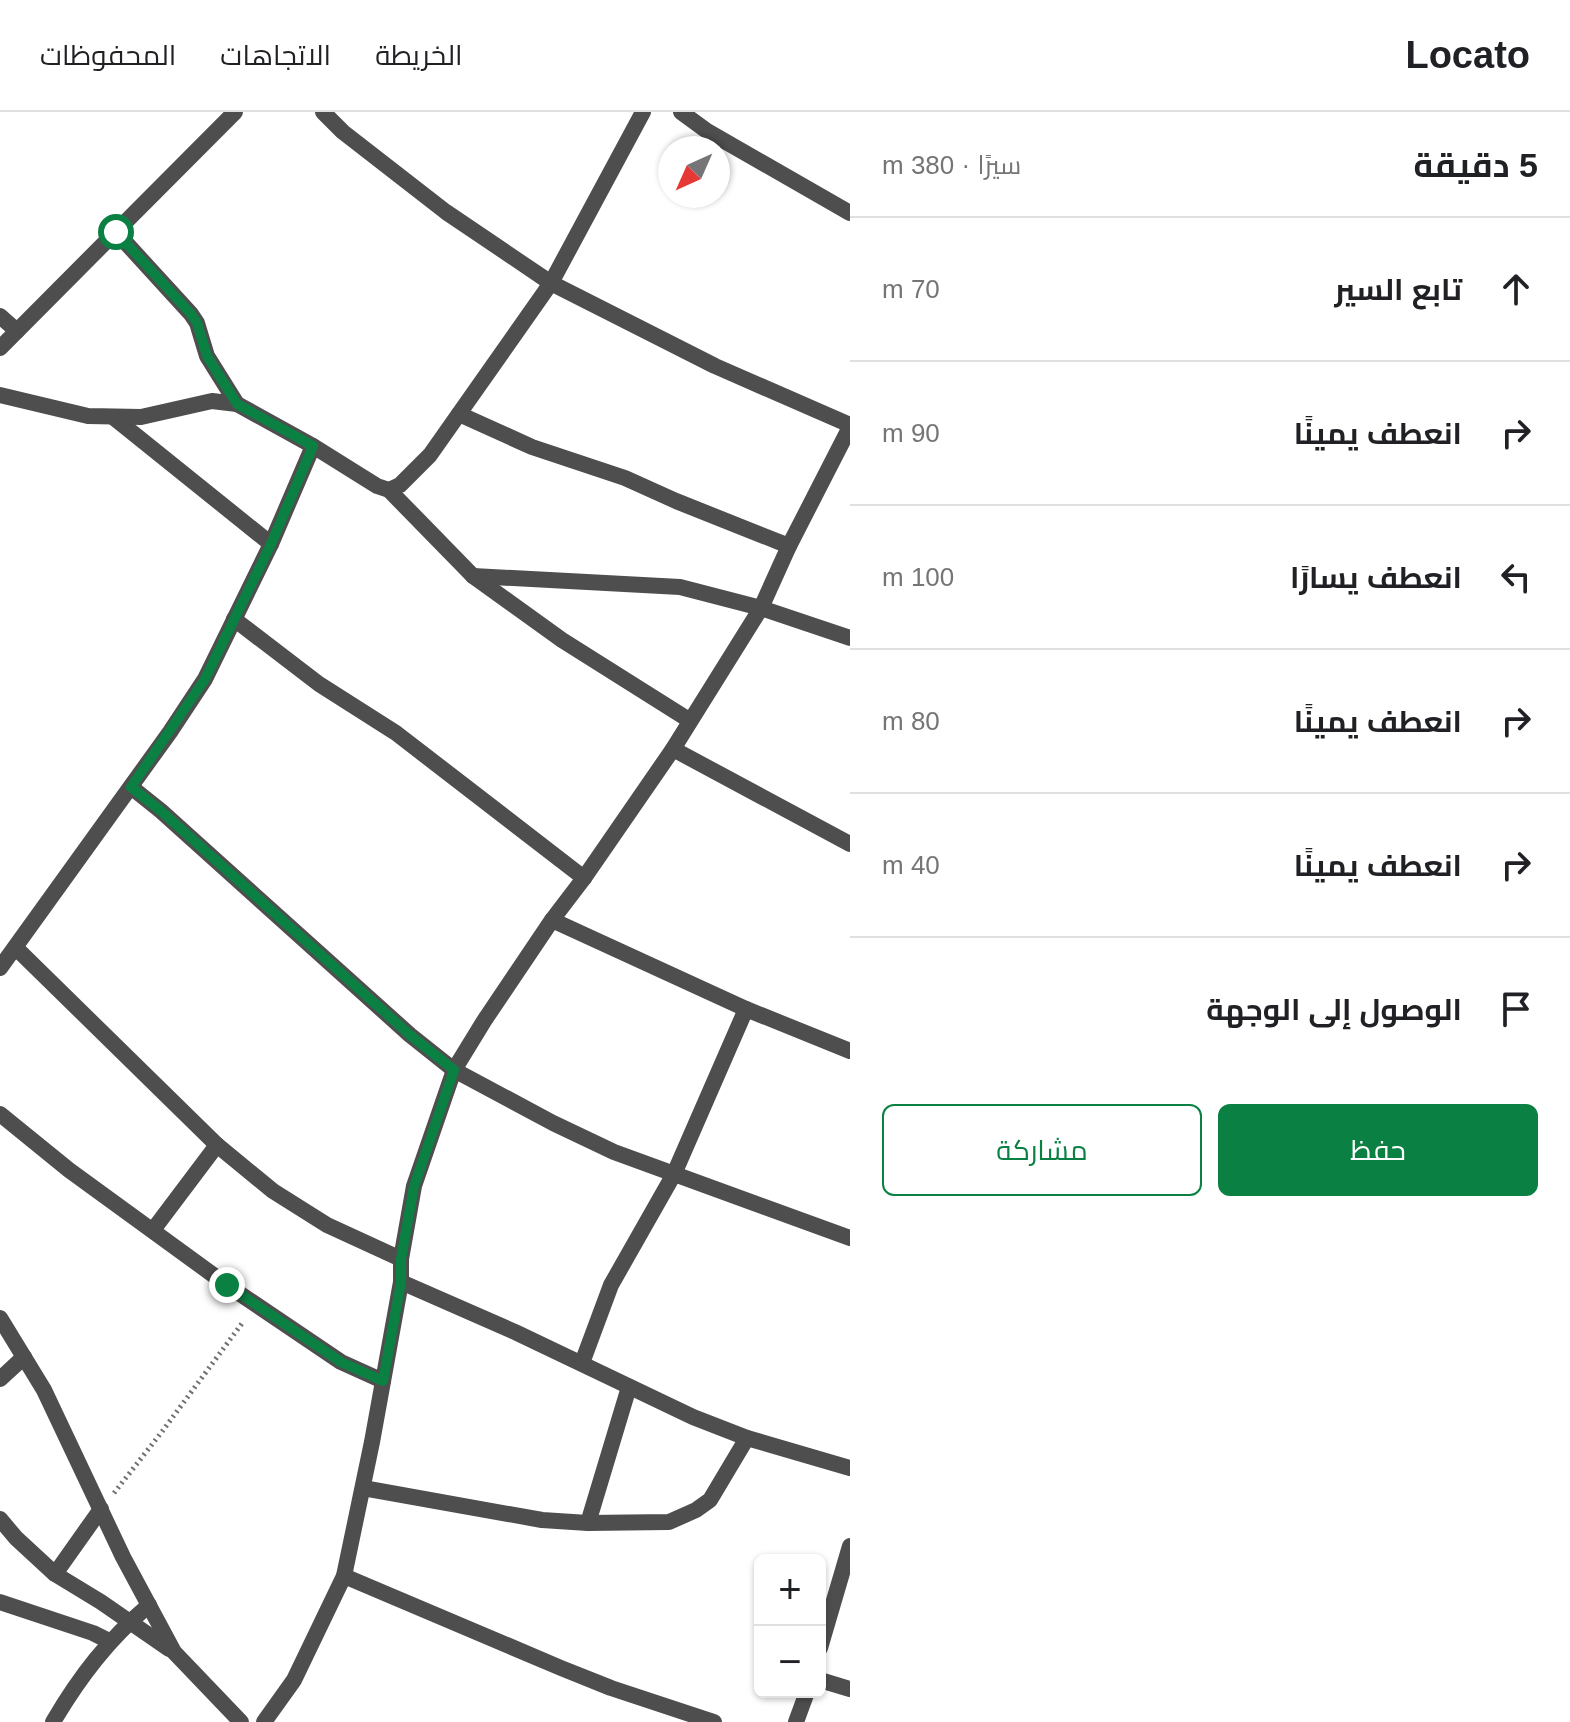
<!DOCTYPE html>
<html lang="ar">
<head>
<meta charset="utf-8">
<style>
	:root { --surface:#fff; --page:#f6f6f6; --text:#202124; --muted:#757577; --line:#e0e0e0; --accent:#0b8043 }
	body { margin:0; font-family:Arial,Cairo,sans-serif; background:var(--page); color:var(--text); direction:rtl }
	.controls { position:absolute; right:24px; bottom:24px; display:grid; overflow:hidden; border-radius:12px; box-shadow:0 2px 6px #0004 }
	.controls button { width:72px; height:72px; display:grid; place-items:center; padding:0; border:0; border-bottom:2px solid var(--line); background:var(--surface); color:var(--text); font:40px sans-serif }
	.compass { position:absolute; left:658px; top:24px; width:72px; height:72px; border-radius:50%; background:var(--surface); box-shadow:0 2px 6px #0004; rotate:225deg }
	.stop { position:absolute; width:24px; height:24px; margin:-18px; border:6px solid #0b8043; border-radius:50%; background:#fff }
	.stop.end { background:#0b8043; border-color:#fff; box-shadow:0 2px 8px #0008 }
	.list { margin:0; padding:0; list-style:none }
	h2 { display:flex; justify-content:space-between; align-items:center; height:104px; margin:0; padding:0 32px; font-size:34px }
	h2 small { font-size:26px; font-weight:400; color:var(--muted) }
	.list li { display:grid; grid-template-columns:52px 1fr auto; gap:24px; align-items:center; box-sizing:border-box; height:144px; padding:0 32px; border-top:2px solid var(--line) }
	.list b { display:block; font-size:30px; white-space:nowrap }
	.list em { font-size:26px; font-style:normal; color:var(--muted) }
	.actions { display:flex; gap:16px; padding:24px 32px }
	.actions a { flex:1; padding:18px 0; border:2px solid var(--accent); border-radius:12px; text-align:center; font-size:28px; color:var(--accent) }
	.actions .main { background:var(--accent); color:#fff }
	.icon { flex:none; width:44px; height:44px; fill:none; stroke:currentColor; stroke-width:2; stroke-linecap:round; stroke-linejoin:round }
	.map { position:relative; flex:none; width:850px; height:1610px; overflow:hidden; direction:ltr }
	header { display:flex; align-items:center; gap:48px; box-sizing:border-box; height:112px; padding:0 40px; background:var(--surface); border-bottom:2px solid var(--line) }
	header strong { font-size:38px }
	nav { display:flex; gap:44px; margin-inline-start:auto; font-size:28px }
	main { display:flex }
	aside { flex:1; background:var(--surface) }
	.map>svg:first-child { display:block }
	.lines { fill:none; stroke-linecap:round; stroke-linejoin:round }
	.path { stroke:#707070; stroke-width:5; stroke-dasharray:2 4; stroke-linecap:butt }
	.minor { stroke:#4e4e4e; stroke-width:16 }
	.route { stroke:#0b8043; stroke-width:10 }
</style>
</head>
<body>
<header>
<strong>Locato</strong>
<nav><a>الخريطة</a><a>الاتجاهات</a><a>المحفوظات</a></nav>
</header>
<main>
<aside>
<h2>5 دقيقة<small>سيرًا · 380 m</small></h2>
<ul class="list">
<li><svg class="icon" aria-label="ahead" viewBox="0 0 24 24"><path d="M12 20V5M6 11l6-6 6 6"/></svg><div><b>تابع السير</b></div><em>70 m</em></li>
<li><svg class="icon" aria-label="right" viewBox="0 0 24 24"><path d="M7 20v-9h11M14 6l5 5-5 5"/></svg><div><b>انعطف يمينًا</b></div><em>90 m</em></li>
<li><svg class="icon" aria-label="left" viewBox="0 0 24 24"><path d="M17 20v-9H6M10 6l-5 5 5 5"/></svg><div><b>انعطف يسارًا</b></div><em>100 m</em></li>
<li><svg class="icon" aria-label="right" viewBox="0 0 24 24"><path d="M7 20v-9h11M14 6l5 5-5 5"/></svg><div><b>انعطف يمينًا</b></div><em>80 m</em></li>
<li><svg class="icon" aria-label="right" viewBox="0 0 24 24"><path d="M7 20v-9h11M14 6l5 5-5 5"/></svg><div><b>انعطف يمينًا</b></div><em>40 m</em></li>
<li><svg class="icon" aria-label="arrive" viewBox="0 0 24 24"><path d="M6 21V4h12l-3 4 3 4H6"/></svg><div><b>الوصول إلى الوجهة</b></div></li>
</ul>
<div class="actions"><a class="main">حفظ</a><a>مشاركة</a></div>
</aside>
<div class="map">
<svg width="850" height="1610" viewBox="0 0 850 1610">
	<rect width="100%" height="100%" fill="#fff"/>
	<g class="lines">
		<polyline class="path" points="114,1381 161,1321 243,1210"/>
		<g class="minor">
			<polyline points="323,0 343,20 446,100 551,171 715,254 850,313"/>
			<polyline points="681,0 707,19 850,101"/>
			<polyline points="116,120 191,202 197,211 207,244 237,292"/>
			<polyline points="0,204 17,219"/>
			<polyline points="0,236 235,0"/>
			<polyline points="0,283 88,304 141,305 212,289 237,292 313,334 377,374 389,378 473,464 562,528 689,608"/>
			<polyline points="459,302 532,335 625,366 676,389 789,434"/>
			<polyline points="113,305 271,432"/>
			<polyline points="389,378 400,373 430,343 551,171 643,0"/>
			<polyline points="473,464 680,475 761,496 850,526"/>
			<polyline points="234,507 319,572 396,621 584,766"/>
			<polyline points="673,637 850,732"/>
			<polyline points="131,675 161,699 410,923 454,958 553,1011 614,1040 850,1126"/>
			<polyline points="552,808 746,897 850,939"/>
			<polyline points="16,836 217,1033 273,1079 327,1113 401,1147"/>
			<polyline points="0,856 170,620 205,567 271,432 313,334"/>
			<polyline points="0,1002 69,1058 227,1173 341,1250 383,1269"/>
			<polyline points="153,1118 217,1033"/>
			<polyline points="401,1170 515,1220 693,1305 747,1326 850,1356"/>
			<polyline points="0,1206 44,1278 123,1445 174,1540 241,1610"/>
			<polyline points="582,1251 611,1173 674,1062 746,897"/>
			<polyline points="0,1267 24,1245"/>
			<polyline points="363,1376 542,1408 588,1411 669,1410 696,1398 710,1388 747,1326"/>
			<polyline points="0,1407 16,1426 55,1462 101,1490 169,1537"/>
			<polyline points="588,1411 629,1275"/>
			<polyline points="55,1462 101,1397"/>
			<polyline points="344,1464 561,1556 611,1576 714,1610"/>
			<polyline points="0,1490 93,1521 109,1529"/>
			<polyline points="820,1536 850,1434"/>
			<polyline points="820,1568 850,1577"/>
			<path d="M53 1610C80 1564 108 1528 149 1493"/>
			<polyline points="264,1610 294,1568 344,1464 372,1330 401,1170 401,1147 414,1074 454,958 484,909 552,808 584,766 673,637 761,496 789,434 850,315"/>
			<polyline points="796,1610 807,1580"/>
		</g>
	</g>
	<g class="lines">
		<polyline class="route" points="116,120 191,202 197,211 207,244 237,292 313,334 271,432 205,567 131,675 161,699 410,923 454,958 414,1074 401,1147 401,1170 383,1269 341,1250 227,1173"/>
	</g>
</svg>
<div class="controls">
<button>+</button>
<button>−</button>
</div>
<svg class="compass" viewBox="-18 -18 36 36"><path d="M0-13l5 13h-10z" fill="#e53935"/><path d="M0 13l5-13h-10z" fill="#757577"/></svg>
<div class="stop" style="left:116px;top:120px"></div>
<div class="stop end" style="left:227px;top:1173px"></div>
</div>
</main>
</body>
</html>
